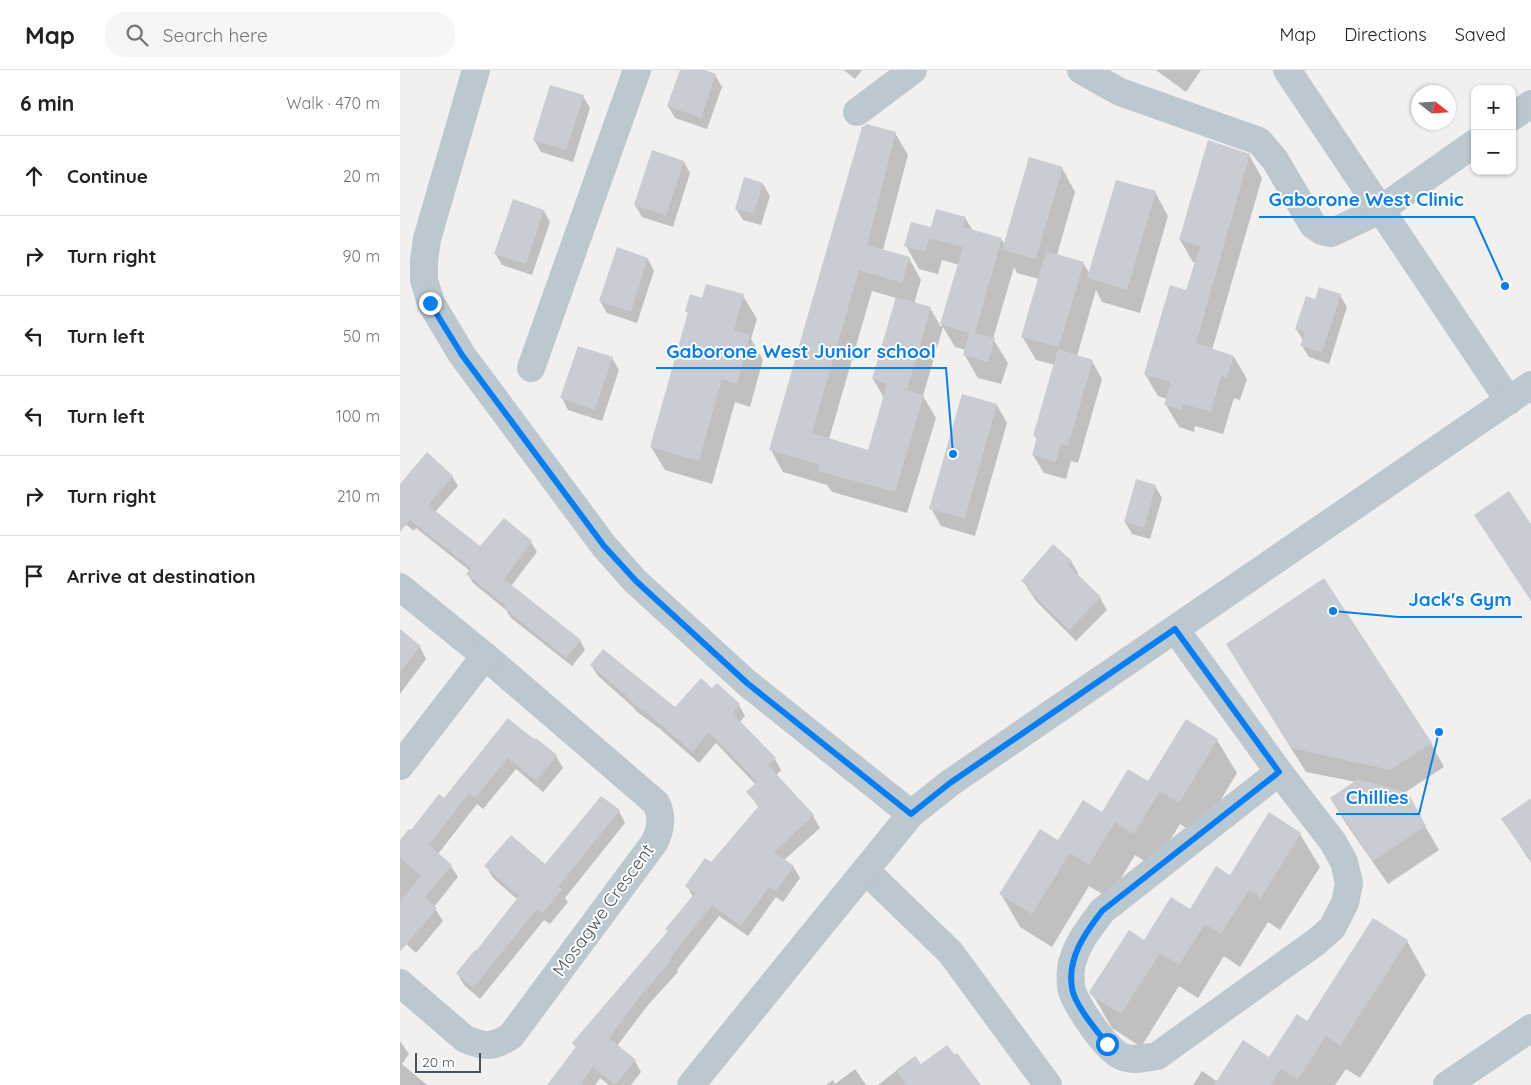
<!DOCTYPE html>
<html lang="en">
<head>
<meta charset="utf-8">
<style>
	:root { --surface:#fff; --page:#f6f6f6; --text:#202124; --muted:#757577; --line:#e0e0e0 }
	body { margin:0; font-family:Quicksand,sans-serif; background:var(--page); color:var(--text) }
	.controls { position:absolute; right:15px; top:15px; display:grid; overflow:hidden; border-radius:10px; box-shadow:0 1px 4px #0004 }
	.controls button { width:45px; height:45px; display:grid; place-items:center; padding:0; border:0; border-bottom:1px solid var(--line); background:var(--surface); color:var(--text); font:25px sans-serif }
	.compass { position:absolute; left:1011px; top:15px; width:45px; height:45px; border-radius:50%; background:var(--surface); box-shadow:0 1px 4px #0004; rotate:107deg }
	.scale { position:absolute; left:15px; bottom:12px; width:66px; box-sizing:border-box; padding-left:5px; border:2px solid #45545f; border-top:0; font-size:14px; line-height:18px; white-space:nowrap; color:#45545f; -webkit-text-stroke:4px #fff; paint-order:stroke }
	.stop { position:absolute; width:15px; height:15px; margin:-11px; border:4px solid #077ef3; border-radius:50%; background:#fff }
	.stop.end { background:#077ef3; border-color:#fff; box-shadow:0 1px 5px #0008 }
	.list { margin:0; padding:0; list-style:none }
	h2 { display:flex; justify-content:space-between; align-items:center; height:65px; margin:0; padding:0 20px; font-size:21px }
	h2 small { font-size:16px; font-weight:400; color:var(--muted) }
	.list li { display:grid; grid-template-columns:32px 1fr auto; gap:15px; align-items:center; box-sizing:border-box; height:80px; padding:0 20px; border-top:1px solid var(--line) }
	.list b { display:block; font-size:19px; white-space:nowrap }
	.list em { font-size:16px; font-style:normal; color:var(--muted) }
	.icon { flex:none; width:28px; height:28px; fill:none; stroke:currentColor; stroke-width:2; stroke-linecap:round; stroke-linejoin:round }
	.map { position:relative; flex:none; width:1131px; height:1015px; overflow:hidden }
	header { display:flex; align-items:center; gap:30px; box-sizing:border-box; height:70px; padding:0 25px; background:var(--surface); border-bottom:1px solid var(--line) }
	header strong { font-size:24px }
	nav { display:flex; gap:28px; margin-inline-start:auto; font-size:18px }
	.search { width:350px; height:45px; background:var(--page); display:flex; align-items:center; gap:12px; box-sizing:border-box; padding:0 18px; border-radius:20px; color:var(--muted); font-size:19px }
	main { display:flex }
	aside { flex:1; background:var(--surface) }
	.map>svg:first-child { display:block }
	.shadow { fill:#0003; fill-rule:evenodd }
	.building { fill:#c9ccd2 }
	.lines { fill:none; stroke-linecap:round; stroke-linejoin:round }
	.minor { stroke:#bbc8d0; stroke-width:28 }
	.route { stroke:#077ef3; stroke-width:6 }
	.labels { text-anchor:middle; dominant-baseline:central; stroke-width:4; stroke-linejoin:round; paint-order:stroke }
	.street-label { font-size:18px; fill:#45545f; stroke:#fff }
	.leader { fill:none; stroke:#077ef3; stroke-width:2 }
	.callout-dot { fill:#077ef3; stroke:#fff; stroke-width:2 }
	.callout-label { font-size:19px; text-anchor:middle; font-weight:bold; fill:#077ef3; stroke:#fff; stroke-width:4; stroke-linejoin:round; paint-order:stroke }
</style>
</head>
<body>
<header>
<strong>Map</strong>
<div class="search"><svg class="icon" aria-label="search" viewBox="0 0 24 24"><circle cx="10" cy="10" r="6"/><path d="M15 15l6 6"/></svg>Search here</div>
<nav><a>Map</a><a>Directions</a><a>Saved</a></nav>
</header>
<main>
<aside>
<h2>6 min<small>Walk · 470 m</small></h2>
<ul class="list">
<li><svg class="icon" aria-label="ahead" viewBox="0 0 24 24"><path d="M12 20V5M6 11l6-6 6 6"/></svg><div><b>Continue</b></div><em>20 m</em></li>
<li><svg class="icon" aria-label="right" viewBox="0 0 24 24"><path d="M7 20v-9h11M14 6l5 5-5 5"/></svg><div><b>Turn right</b></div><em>90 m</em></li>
<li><svg class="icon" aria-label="left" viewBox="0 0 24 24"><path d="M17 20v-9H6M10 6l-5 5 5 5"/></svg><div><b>Turn left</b></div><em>50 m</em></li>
<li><svg class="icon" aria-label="left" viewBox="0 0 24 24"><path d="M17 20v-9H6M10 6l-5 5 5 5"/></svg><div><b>Turn left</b></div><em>100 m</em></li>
<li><svg class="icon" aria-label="right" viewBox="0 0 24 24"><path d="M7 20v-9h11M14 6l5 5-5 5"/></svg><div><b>Turn right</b></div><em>210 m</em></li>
<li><svg class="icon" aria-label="arrive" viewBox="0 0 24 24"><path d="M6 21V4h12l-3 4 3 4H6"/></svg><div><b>Arrive at destination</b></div></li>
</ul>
</aside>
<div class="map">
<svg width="1131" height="1015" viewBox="0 0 1131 1015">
	<rect width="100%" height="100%" fill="#f2efef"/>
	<g class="shadow">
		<polygon points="281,0 301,0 315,5 322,17 307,59 275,48 268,36"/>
		<polygon points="444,0 462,0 455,9"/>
		<polygon points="756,0 801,0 786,22"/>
		<polygon points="183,26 190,38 173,92 141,82 134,70"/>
		<path d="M495 63 508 85 483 180 509 188 521 210 514 234 530 238 541 257 559 195 542 190 538 204 519 199 506 176 532 159 565 148 573 161 602 170 605 175 662 98 675 122 657 185 683 193 690 204 755 122 768 146 740 243 702 232 696 220 677 286 692 291 702 309 678 393 671 391 666 409 644 403 633 385 638 371 634 365 655 295 636 290 622 266 639 209 617 203 614 197 593 269 608 293 601 314 578 308 564 284 565 280 555 277 543 257 523 326 536 348 507 443 432 422 427 415 383 402 371 380ZM472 221 496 228 473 309 484 328 469 381 429 369Z"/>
		<polygon points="849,85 862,108 812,280 834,287 847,309 840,330 834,328 823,364 795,356 794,362 779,357 766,335 767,329 758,326 745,304 787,221 796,193 793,192 780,170"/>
		<polygon points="284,92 290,103 273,157 242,147 235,135"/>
		<polygon points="363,114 370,126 361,155 343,150 336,139"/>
		<polygon points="144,141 150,152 132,205 102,195 95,183"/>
		<polygon points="248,189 254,201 237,253 207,243 200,231"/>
		<polygon points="940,225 947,237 929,294 909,287 902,276 903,270 896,259 916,230"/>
		<polygon points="343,226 357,249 351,269 363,290 350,337 335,332 312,414 265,400 251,377 289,245 287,241"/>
		<polygon points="212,288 219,300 202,351 168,340 162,328"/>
		<polygon points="597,335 607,353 575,466 541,456 531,438"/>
		<polygon points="52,406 58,416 35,442 80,478 105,449 131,472 137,482 111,516 180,570 185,580 172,596 111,548 106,540 73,513 68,504 70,501 16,458 14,461 0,450 0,420"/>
		<polygon points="755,416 762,428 750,469 732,464 725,452"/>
		<polygon points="671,491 678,503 677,505 700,528 707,540 676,571 636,531 623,511"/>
		<polygon points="0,568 20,577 26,589 0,624"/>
		<polygon points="191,595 275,639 312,620 339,635 345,646 340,652 375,689 381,700 376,705 413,746 420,758 384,790 393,796 400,808 383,832 376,827 348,866 319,846 277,900 278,902 248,935 217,976 235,991 241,1002 231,1015 209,1015 200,1008 195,1015 149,1015 177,979 174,973 269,862 293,827 287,816 311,794 359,738 348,722 356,715 316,673 299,693 260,659 236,641 233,637 198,606"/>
		<polygon points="841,598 1031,673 1044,697 1004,723 1019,746 1039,780 988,814 945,752 931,729 956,712 906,702"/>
		<polygon points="109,650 156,686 163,698 143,722 116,699 83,739 77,734 38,784 51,796 58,807 34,837 43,851 16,883 0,868 0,772 45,730"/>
		<polygon points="817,670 837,703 799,766 780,754 754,797 735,785 709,828 689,816 652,877 620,857 601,824 658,772"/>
		<polygon points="1131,730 1131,793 1103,750"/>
		<polygon points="219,741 225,753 165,828 168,832 150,854 144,850 80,929 64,915 57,903 76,883 117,829 93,808 86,796 145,796"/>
		<polygon points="900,764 920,797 880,860 868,852 840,897 824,886 798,928 779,916 741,977 712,958 691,922 744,871 790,841 830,807"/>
		<polygon points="1007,871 1026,905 960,1008 946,999 935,1015 793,1015 802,1001 818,1012 870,989 908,953"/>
		<polygon points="0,971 9,984 2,994 27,1015 0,1015"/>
		<polygon points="514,987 521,996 579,1015 478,1015"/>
		<polygon points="455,999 466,1015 426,1015 433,1010 435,1014"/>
	</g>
	<g class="building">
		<polygon points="280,0 305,0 316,4 301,48 267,36"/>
		<polygon points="150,15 184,25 166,80 133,70"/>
		<polygon points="467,54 496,62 467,175 510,187 502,213 459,200 412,363 468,380 487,314 472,309 496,227 531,237 507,320 524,325 495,422 418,401 420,395 369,380 462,57"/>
		<polygon points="808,70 850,84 796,273 834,286 827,308 821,306 811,342 783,334 781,340 764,335 771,312 744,304 770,215 786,220 800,176 779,170"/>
		<polygon points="252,80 284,91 266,146 234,135"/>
		<polygon points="629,87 663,97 636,189 602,180"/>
		<polygon points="344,107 363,113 354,144 335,139"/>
		<polygon points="716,110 756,121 727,220 687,208"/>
		<polygon points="113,129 144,140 126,194 94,184"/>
		<polygon points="536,139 566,147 563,157 602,168 575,263 595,268 588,292 563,285 569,263 540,254 563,177 529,168 525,182 504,176 511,152 531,157"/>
		<polygon points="217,177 248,188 231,242 199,231"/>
		<polygon points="646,181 684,192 659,277 621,267"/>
		<polygon points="306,214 344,224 334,260 350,265 337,314 322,309 299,391 250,377 288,242 285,242 290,224 302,228"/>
		<polygon points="919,217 941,224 922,282 900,276 905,262 895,259 906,226 915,229"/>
		<polygon points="178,276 213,287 195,340 160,328"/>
		<polygon points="658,279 693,290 668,376 661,374 656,392 632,385 637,367 633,366"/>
		<polygon points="562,324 597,334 565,448 529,439"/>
		<polygon points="27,382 53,406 28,435 80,476 104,448 132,471 104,509 181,570 166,588 104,538 106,536 66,504 71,498 10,450 0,462 0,414"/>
		<polygon points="736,409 756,415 744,458 724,452"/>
		<polygon points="1109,421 1131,454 1131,531 1074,445"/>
		<polygon points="653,474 672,491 668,495 701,527 669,560 627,519 629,517 621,511"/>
		<polygon points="924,508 1032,673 990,700 891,678 826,574"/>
		<polygon points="0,559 21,576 0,602"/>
		<polygon points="203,579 275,637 301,608 312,618 317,613 340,634 332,643 376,688 368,695 414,745 374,782 394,796 376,821 369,817 341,856 312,835 270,888 272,890 242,924 209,968 236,990 215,1015 193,997 180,1015 147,1015 176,977 172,973 268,861 265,859 295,823 285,816 305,788 311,792 359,736 346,722 357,712 309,662 292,682 252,647 228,629 229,628 190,595"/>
		<polygon points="108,648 134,670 136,668 157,685 136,711 108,688 75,728 69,723 29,775 52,795 25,827 37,838 0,882 0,831 21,806 0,788 0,770 9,759 11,760 39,724 44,728"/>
		<polygon points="786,649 818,669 779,733 760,721 734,764 715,752 689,795 670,783 632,844 599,824 640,759 658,770 683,730 702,742 728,699 748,711"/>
		<polygon points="958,709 1008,723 1026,756 973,791 930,728"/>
		<polygon points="201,726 220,740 158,817 162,819 143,843 137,839 73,918 56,903 75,880 76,881 119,826 84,796 111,765 145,794"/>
		<polygon points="1131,728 1131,791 1101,749"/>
		<polygon points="869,742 901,763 861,828 849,820 821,864 805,854 779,895 760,883 721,944 691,925 689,922 729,860 744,870 771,827 790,839 816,796 830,805"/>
		<polygon points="973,848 1008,870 940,976 926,966 898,1009 881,999 871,1015 814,1015 843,970 869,987 897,944 907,951"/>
		<polygon points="547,975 555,985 557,983 581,1015 507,1015 496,1000 515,986 521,994"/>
	</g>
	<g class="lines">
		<g class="minor">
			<polyline points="76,0 27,169 24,191 24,210 31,233 62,285 204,476 235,511 347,613 511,744"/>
			<polyline points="681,0 720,22 859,71 875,90 913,155 922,161 931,163 980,140 1075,73"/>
			<polyline points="887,0 1109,331"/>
			<polyline points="457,42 513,0"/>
			<polyline points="1112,47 1131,34"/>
			<polyline points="131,298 237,0"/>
			<path d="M0 517 85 586 256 733C263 747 261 759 254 773L111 966C92 978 85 977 65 969L0 913"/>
			<path d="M775 559 879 702 933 772 944 792 949 813 945 833 932 858 916 872 757 986C745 988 730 992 719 985 704 976 678 938 672 921 670 914 670 897 673 890 678 872 691 856 702 841L879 702"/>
			<polyline points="0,696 85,586"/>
			<polyline points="466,801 550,882 648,1015"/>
			<polyline points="291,1015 511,744 550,713 1131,315"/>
			<polyline points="1047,1015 1131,958"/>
		</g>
	</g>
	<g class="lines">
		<path class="route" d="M30 233 62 285 204 476 236 511 347 613 511 744 550 713 775 559 879 702 702 841C685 863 667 888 672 918 674 934 697 961 707 974"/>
	</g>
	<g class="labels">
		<g class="street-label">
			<text transform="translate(203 840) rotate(-54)">Mosagwe Crescent</text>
		</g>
	</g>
	<path class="leader" d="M1105 216L1074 147H859M553 384L546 298H256M933 541L998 547H1122M1039 662L1019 744H936"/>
	<g class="callout-dot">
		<circle cx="1105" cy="216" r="5"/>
		<circle cx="553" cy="384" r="5"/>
		<circle cx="933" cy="541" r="5"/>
		<circle cx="1039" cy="662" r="5"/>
	</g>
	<g class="callout-label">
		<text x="966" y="136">Gaborone West Clinic</text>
		<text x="401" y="288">Gaborone West Junior school</text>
		<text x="1060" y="536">Jack's Gym</text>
		<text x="977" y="734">Chillies</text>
	</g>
</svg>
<div class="controls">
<button>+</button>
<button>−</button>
</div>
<svg class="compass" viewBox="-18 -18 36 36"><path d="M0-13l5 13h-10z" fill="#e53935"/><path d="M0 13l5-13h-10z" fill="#757577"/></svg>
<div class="scale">20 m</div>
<div class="stop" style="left:707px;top:974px"></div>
<div class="stop end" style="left:30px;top:233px"></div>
</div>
</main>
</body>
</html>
